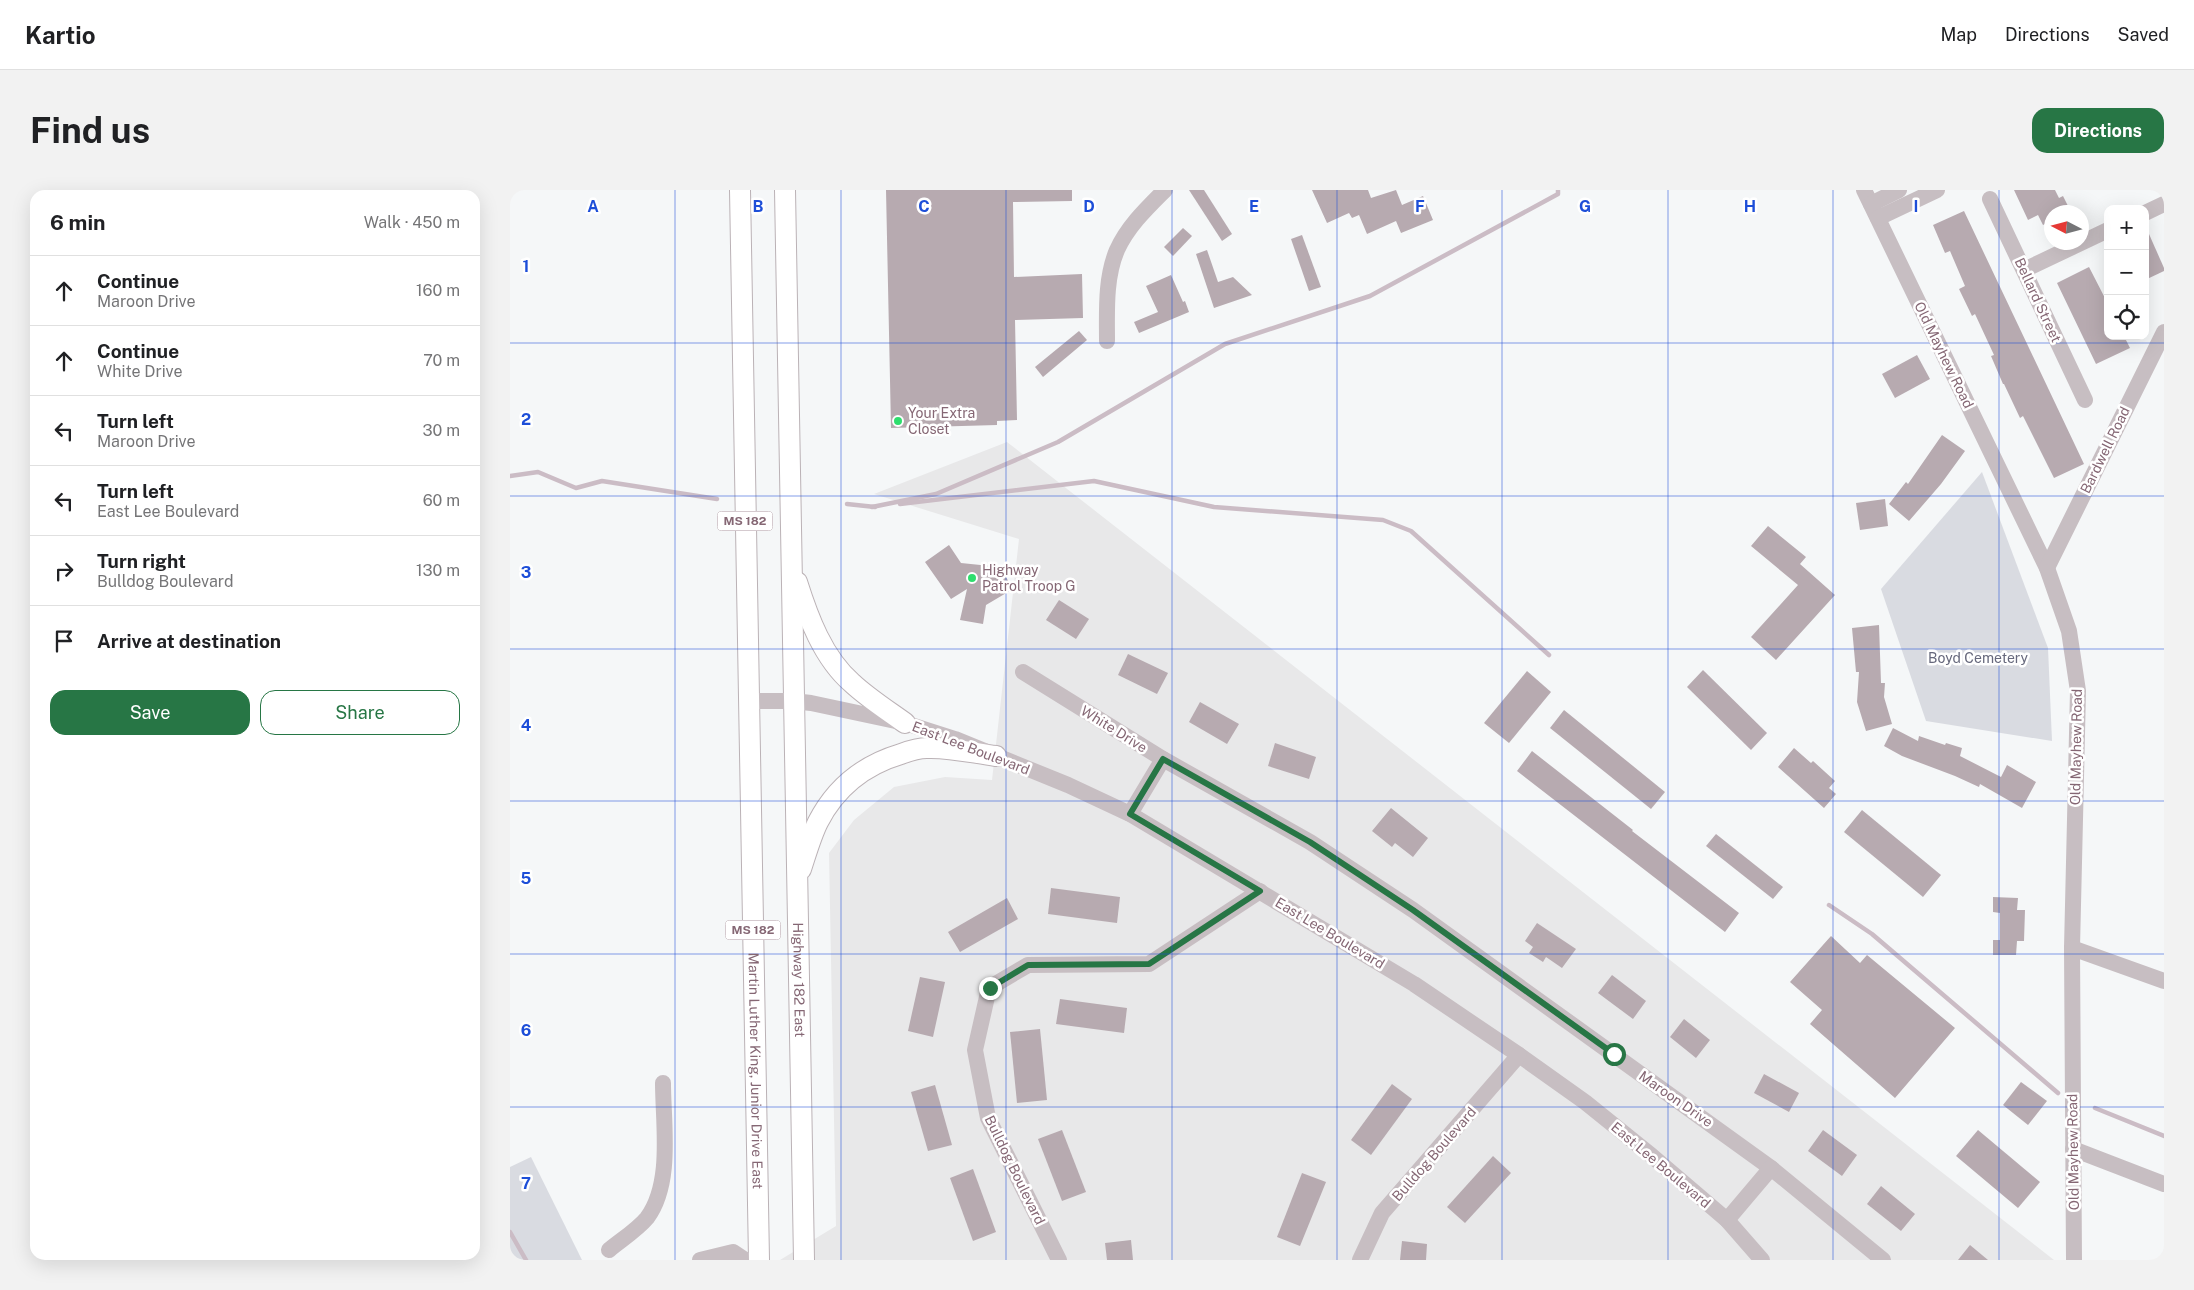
<!DOCTYPE html>
<html lang="en">
<head>
<meta charset="utf-8">
<style>
	:root { --surface:#fff; --page:#f2f2f2; --text:#202124; --muted:#757577; --line:#e0e0e0; --accent:#277645 }
	body { margin:0; font-family:"Public Sans",sans-serif; background:var(--page); color:var(--text) }
	.controls { position:absolute; right:15px; top:15px; display:grid; overflow:hidden; border-radius:10px; box-shadow:0 5px 20px #0002 }
	.controls button { width:45px; height:45px; display:grid; place-items:center; padding:0; border:0; border-bottom:1px solid var(--line); background:var(--surface); color:var(--text); font:25px sans-serif }
	.compass { position:absolute; left:1534px; top:15px; width:45px; height:45px; border-radius:50%; background:var(--surface); box-shadow:0 5px 20px #0002; rotate:276deg }
	.stop { position:absolute; width:15px; height:15px; margin:-11px; border:4px solid #277645; border-radius:50%; background:#fff }
	.stop.end { background:#277645; border-color:#fff; box-shadow:0 1px 5px #0008 }
	.list { margin:0; padding:0; list-style:none }
	h2 { display:flex; justify-content:space-between; align-items:center; height:65px; margin:0; padding:0 20px; font-size:21px }
	h2 small { font-size:16px; font-weight:400; color:var(--muted) }
	.list li { display:grid; grid-template-columns:32px 1fr auto; gap:15px; align-items:center; box-sizing:border-box; height:70px; padding:0 20px; border-top:1px solid var(--line) }
	.list b { display:block; font-size:19px; white-space:nowrap }
	.list p { margin:0; font-size:16px; white-space:nowrap; color:var(--muted) }
	.list em { font-size:16px; font-style:normal; color:var(--muted) }
	.actions { display:flex; gap:10px; padding:15px 20px }
	.actions a { flex:1; padding:11px 0; border:1px solid var(--accent); border-radius:15px; text-align:center; font-size:18px; color:var(--accent) }
	.actions .main { background:var(--accent); color:#fff }
	.icon { flex:none; width:28px; height:28px; fill:none; stroke:currentColor; stroke-width:2; stroke-linecap:round; stroke-linejoin:round }
	.map { position:relative; flex:none; width:1654px; height:1070px; overflow:hidden; border-radius:15px }
	header { display:flex; align-items:center; gap:30px; box-sizing:border-box; height:70px; padding:0 25px; background:var(--surface); border-bottom:1px solid var(--line) }
	header strong { font-size:24px }
	nav { display:flex; gap:28px; margin-inline-start:auto; font-size:18px }
	.intro { display:flex; align-items:center; justify-content:space-between; box-sizing:border-box; height:120px; padding:0 30px }
	h1 { margin:0; font-size:35px }
	.button { padding:12px 22px; border-radius:15px; background:var(--accent); color:#fff; font-size:18px; font-weight:700 }
	main { display:flex; gap:30px; padding:0 30px }
	aside { flex:1; background:var(--surface); border-radius:15px; box-shadow:0 5px 20px #0002 }
	.map>svg:first-child { display:block }
	.built { fill:#e8e8e9 }
	.green { fill:#d9dbe1 }
	.lines { fill:none; stroke-linecap:round; stroke-linejoin:round }
	.stream { stroke:#cbbcc5; stroke-width:4.5 }
	.building { fill:#b7aab0 }
	.major-casing { stroke:#bbb2b6; stroke-width:22 }
	.minor { stroke:#c7bec2; stroke-width:16 }
	.major { stroke:#fff; stroke-width:20 }
	.route { stroke:#277645; stroke-width:6 }
	.grid { fill:none; stroke:#1d4ed8; stroke-width:1; stroke-opacity:0.55 }
	.poi-dot { fill:#2fde6e; stroke:#fff; stroke-width:2 }
	.labels { text-anchor:middle; dominant-baseline:central; stroke-width:5; stroke-linejoin:round; paint-order:stroke }
	.shield { fill:#fff; stroke:#aa959e; stroke-width:1 }
	.shield-label { font-size:12px; font-weight:bold; fill:#856774 }
	.street-label { font-size:14px; fill:#856774; stroke:#fff }
	.poi-label { font-size:14px; fill:#856774; stroke:#fff; text-anchor:start }
	.park-label { font-size:14px; fill:#66687c; stroke:#fff }
	.grid-label { font-size:16px; text-anchor:middle; font-weight:bold; fill:#1d4ed8; stroke:#fff; stroke-width:5; stroke-linejoin:round; paint-order:stroke }
</style>
</head>
<body>
<header>
<strong>Kartio</strong>
<nav><a>Map</a><a>Directions</a><a>Saved</a></nav>
</header>
<div class="intro"><h1>Find us</h1><a class="button">Directions</a></div>
<main>
<aside>
<h2>6 min<small>Walk · 450 m</small></h2>
<ul class="list">
<li><svg class="icon" aria-label="ahead" viewBox="0 0 24 24"><path d="M12 20V5M6 11l6-6 6 6"/></svg><div><b>Continue</b><p>Maroon Drive</p></div><em>160 m</em></li>
<li><svg class="icon" aria-label="ahead" viewBox="0 0 24 24"><path d="M12 20V5M6 11l6-6 6 6"/></svg><div><b>Continue</b><p>White Drive</p></div><em>70 m</em></li>
<li><svg class="icon" aria-label="left" viewBox="0 0 24 24"><path d="M17 20v-9H6M10 6l-5 5 5 5"/></svg><div><b>Turn left</b><p>Maroon Drive</p></div><em>30 m</em></li>
<li><svg class="icon" aria-label="left" viewBox="0 0 24 24"><path d="M17 20v-9H6M10 6l-5 5 5 5"/></svg><div><b>Turn left</b><p>East Lee Boulevard</p></div><em>60 m</em></li>
<li><svg class="icon" aria-label="right" viewBox="0 0 24 24"><path d="M7 20v-9h11M14 6l5 5-5 5"/></svg><div><b>Turn right</b><p>Bulldog Boulevard</p></div><em>130 m</em></li>
<li><svg class="icon" aria-label="arrive" viewBox="0 0 24 24"><path d="M6 21V4h12l-3 4 3 4H6"/></svg><div><b>Arrive at destination</b></div></li>
</ul>
<div class="actions"><a class="main">Save</a><a>Share</a></div>
</aside>
<div class="map">
<svg width="1654" height="1070" viewBox="0 0 1654 1070">
	<rect width="100%" height="100%" fill="#f5f7f8"/>
	<polygon class="built" points="497,252 1544,1070 270,1070 326,1036 319,663 344,630 384,597 435,587 482,590 509,349 364,304"/>
	<g class="green">
		<polygon points="1472,282 1538,458 1542,551 1416,531 1371,399"/>
		<polygon points="21,967 72,1070 0,1070 0,977"/>
	</g>
	<g class="lines">
		<g class="stream">
			<polyline points="0,286 28,282 66,298 92,291 207,309"/>
			<polyline points="337,314 365,317"/>
			<polyline points="390,314 584,291 704,317 873,330 901,341 1039,465"/>
			<polyline points="362,317 426,304 548,252 715,154 860,106 1048,4 1048,0"/>
			<polyline points="1319,715 1362,744 1548,903"/>
			<polyline points="1585,918 1654,946"/>
			<polyline points="0,1042 16,1070"/>
		</g>
	</g>
	<g class="building">
		<polygon points="376,0 562,0 562,11 503,12 504,87 572,84 573,128 505,130 507,230 487,231 487,235 381,238"/>
		<polygon points="679,0 694,0 722,44 712,51"/>
		<polygon points="802,0 858,0 861,8 886,0 892,15 913,6 923,30 891,43 886,31 857,44 849,25 842,28 839,23 817,33"/>
		<polygon points="1504,0 1545,0 1549,8 1553,6 1561,22 1542,22 1542,31 1533,35 1528,25 1518,30"/>
		<polygon points="1454,21 1574,274 1544,288 1513,226 1510,228 1494,194 1493,194 1481,166 1484,165 1465,124 1462,126 1449,99 1455,96 1440,61 1435,63 1423,35"/>
		<polygon points="1635,35 1654,78 1654,81 1635,90"/>
		<polygon points="673,38 682,46 663,66 654,57"/>
		<polygon points="792,45 811,97 799,101 781,49"/>
		<polygon points="697,60 708,92 723,87 742,105 704,118 686,64"/>
		<polygon points="1579,77 1598,114 1598,146 1614,146 1620,158 1586,174 1547,93"/>
		<polygon points="661,85 673,112 675,111 679,122 629,143 624,132 648,122 636,96"/>
		<polygon points="569,141 577,150 533,187 525,177"/>
		<polygon points="1407,165 1420,189 1385,208 1372,184"/>
		<polygon points="1432,245 1455,261 1431,294 1399,331 1379,314 1396,292 1398,294"/>
		<polygon points="1375,309 1378,336 1350,340 1346,313"/>
		<polygon points="1258,336 1296,367 1290,374 1325,405 1266,470 1241,447 1288,395 1241,356"/>
		<polygon points="439,355 451,373 490,377 503,399 476,415 473,434 450,430 457,399 441,409 415,372"/>
		<polygon points="549,410 579,429 566,449 536,430"/>
		<polygon points="1369,435 1371,493 1375,493 1374,507 1382,534 1356,541 1347,512 1349,482 1346,482 1342,438"/>
		<polygon points="618,464 658,483 647,504 608,485"/>
		<polygon points="1193,480 1257,543 1241,560 1177,497"/>
		<polygon points="1017,481 1041,502 999,553 974,533"/>
		<polygon points="690,512 729,534 717,554 679,532"/>
		<polygon points="1054,520 1155,602 1141,619 1040,538"/>
		<polygon points="1383,538 1408,551 1409,546 1435,555 1436,553 1452,558 1450,566 1491,587 1497,575 1526,592 1512,618 1470,594 1469,597 1445,586 1392,566 1374,556"/>
		<polygon points="765,553 806,567 799,589 758,576"/>
		<polygon points="1284,558 1301,573 1303,571 1325,591 1319,598 1326,604 1314,618 1268,577"/>
		<polygon points="1022,561 1123,640 1122,641 1229,723 1215,742 1007,581"/>
		<polygon points="881,618 918,648 903,667 885,653 882,657 862,641"/>
		<polygon points="1352,620 1431,685 1413,707 1334,642"/>
		<polygon points="1206,644 1273,697 1263,709 1196,656"/>
		<polygon points="541,698 610,707 607,733 538,724"/>
		<polygon points="1483,707 1508,708 1507,720 1515,720 1514,751 1507,751 1506,765 1483,765 1483,750 1490,750 1490,723 1483,722"/>
		<polygon points="497,708 508,729 450,762 438,742"/>
		<polygon points="1027,733 1066,759 1052,778 1036,767 1033,772 1019,763 1023,757 1015,751"/>
		<polygon points="1321,746 1350,773 1357,765 1445,838 1385,908 1300,834 1312,820 1280,792"/>
		<polygon points="1102,785 1136,811 1123,829 1088,803"/>
		<polygon points="410,787 435,792 423,847 398,841"/>
		<polygon points="550,809 617,818 614,843 546,834"/>
		<polygon points="1174,829 1200,850 1186,868 1160,847"/>
		<polygon points="530,839 537,910 507,913 500,842"/>
		<polygon points="1254,884 1289,903 1279,922 1244,903"/>
		<polygon points="1511,892 1537,911 1518,935 1493,915"/>
		<polygon points="882,894 902,909 861,965 841,950"/>
		<polygon points="425,895 442,955 418,961 401,902"/>
		<polygon points="552,940 576,1002 552,1011 528,949"/>
		<polygon points="1313,940 1347,965 1332,986 1298,961"/>
		<polygon points="1468,940 1530,992 1508,1018 1446,966"/>
		<polygon points="983,966 1001,983 955,1033 937,1017"/>
		<polygon points="463,979 486,1042 463,1051 440,988"/>
		<polygon points="792,983 816,992 790,1056 767,1047"/>
		<polygon points="1371,996 1405,1024 1391,1041 1357,1014"/>
		<polygon points="621,1050 623,1070 597,1070 595,1053"/>
		<polygon points="892,1051 917,1054 916,1070 890,1070"/>
		<polygon points="1460,1055 1478,1070 1448,1070"/>
	</g>
	<g class="lines">
		<g class="major-casing">
			<g id="major">
				<path id="s1" d="M230 0 249 1070"/>
				<path id="s2" d="M275 0 294 1070"/>
				<path d="M287 392C298 427 313 468 342 493 358 508 377 520 395 533"/>
				<path d="M291 679C296 664 301 646 308 632 326 597 354 575 391 564 399 561 409 558 417 558 440 557 463 563 486 566"/>
			</g>
		</g>
		<g class="minor">
			<polyline points="1354,0 1537,378 1559,441 1568,501 1562,758 1564,1070"/>
			<polyline points="1480,9 1575,210"/>
			<polyline points="1361,14 1389,0"/>
			<polyline points="1635,23 1654,14"/>
			<polyline points="1368,28 1427,0"/>
			<polyline points="1514,80 1598,40"/>
			<path d="M597 151C597 122 595 88 607 60 618 36 637 18 655 0"/>
			<polyline points="1537,378 1654,142"/>
			<polyline points="513,482 653,569 800,652 903,720 1261,978 1373,1070"/>
			<polyline points="239,511 283,511 301,513 395,533 445,549 558,595 620,624 904,794 1009,865 1075,912 1142,966 1217,1030 1252,1070"/>
			<polyline points="620,624 653,569"/>
			<polyline points="1562,758 1654,791"/>
			<polyline points="1563,959 1654,994"/>
			<polyline points="1217,1030 1261,978"/>
			<path d="M99 1060C111 1050 127 1040 137 1028 163 993 153 934 153 893"/>
			<polyline points="190,1070 223,1062 235,1070"/>
			<polyline points="549,1070 478,928 465,860 479,798 518,775 639,774 750,701"/>
			<polyline points="850,1070 872,1023 1009,865"/>
		</g>
		<use href="#major" class="major"/>
	</g>
	<g class="lines">
		<polyline class="route" points="480,798 518,775 639,774 750,701 620,624 653,569 800,652 903,720 1104,864"/>
	</g>
	<path class="grid" d="M165 0V1070M331 0V1070M496 0V1070M662 0V1070M827 0V1070M992 0V1070M1158 0V1070M1323 0V1070M1489 0V1070M0 153H1654M0 306H1654M0 459H1654M0 611H1654M0 764H1654M0 917H1654"/>
	<g class="poi-dot">
		<circle cx="388" cy="231" r="5"/>
		<circle cx="462" cy="388" r="5"/>
	</g>
	<g class="labels">
		<g class="shield">
			<rect x="207.5" y="321.5" width="55" height="19" rx="4"/>
			<rect x="215.5" y="730.5" width="55" height="19" rx="4"/>
		</g>
		<g class="shield-label">
			<text x="235" y="331">MS 182</text>
			<text x="243" y="740">MS 182</text>
		</g>
		<g class="street-label">
			<text transform="translate(1528 110) rotate(65)">Bellard Street</text>
			<text transform="translate(1434 165) rotate(64)">Old Mayhew Road</text>
			<text transform="translate(1595 260) rotate(-64)">Bardwell Road</text>
			<text transform="translate(604 539) rotate(32)">White Drive</text>
			<text transform="translate(1566 557) rotate(-89)">Old Mayhew Road</text>
			<text transform="translate(461 558) rotate(21)">East Lee Boulevard</text>
			<text transform="translate(820 743) rotate(31)">East Lee Boulevard</text>
			<text stroke="none"><textPath href="#s2" startOffset="790">Highway 182 East</textPath></text>
			<text stroke="none"><textPath href="#s1" startOffset="881">Martin Luther King, Junior Drive East</textPath></text>
			<text transform="translate(1166 909) rotate(35)">Maroon Drive</text>
			<text transform="translate(1563 962) rotate(-91)">Old Mayhew Road</text>
			<text transform="translate(924 964) rotate(-49)">Bulldog Boulevard</text>
			<text transform="translate(1151 975) rotate(40)">East Lee Boulevard</text>
			<text transform="translate(505 980) rotate(64)">Bulldog Boulevard</text>
		</g>
		<g class="poi-label">
			<text x="398" y="223">Your Extra<tspan x="398" dy="16">Closet</tspan></text>
			<text x="472" y="380">Highway<tspan x="472" dy="16">Patrol Troop G</tspan></text>
		</g>
		<g class="park-label">
			<text x="1468" y="468">Boyd Cemetery</text>
		</g>
	</g>
	<g class="grid-label">
		<text x="83" y="22">A</text>
		<text x="248" y="22">B</text>
		<text x="414" y="22">C</text>
		<text x="579" y="22">D</text>
		<text x="744" y="22">E</text>
		<text x="910" y="22">F</text>
		<text x="1075" y="22">G</text>
		<text x="1240" y="22">H</text>
		<text x="1406" y="22">I</text>
		<text x="16" y="82">1</text>
		<text x="16" y="235">2</text>
		<text x="16" y="388">3</text>
		<text x="16" y="541">4</text>
		<text x="16" y="694">5</text>
		<text x="16" y="846">6</text>
		<text x="16" y="999">7</text>
	</g>
</svg>
<div class="controls">
<button>+</button>
<button>−</button>
<button><svg class="icon" aria-label="locate" viewBox="0 0 24 24"><circle cx="12" cy="12" r="6"/><path d="M12 2v4M12 18v4M2 12h4M18 12h4"/></svg></button>
</div>
<svg class="compass" viewBox="-18 -18 36 36"><path d="M0-13l5 13h-10z" fill="#e53935"/><path d="M0 13l5-13h-10z" fill="#757577"/></svg>
<div class="stop" style="left:1104px;top:864px"></div>
<div class="stop end" style="left:480px;top:798px"></div>
</div>
</main>
</body>
</html>
